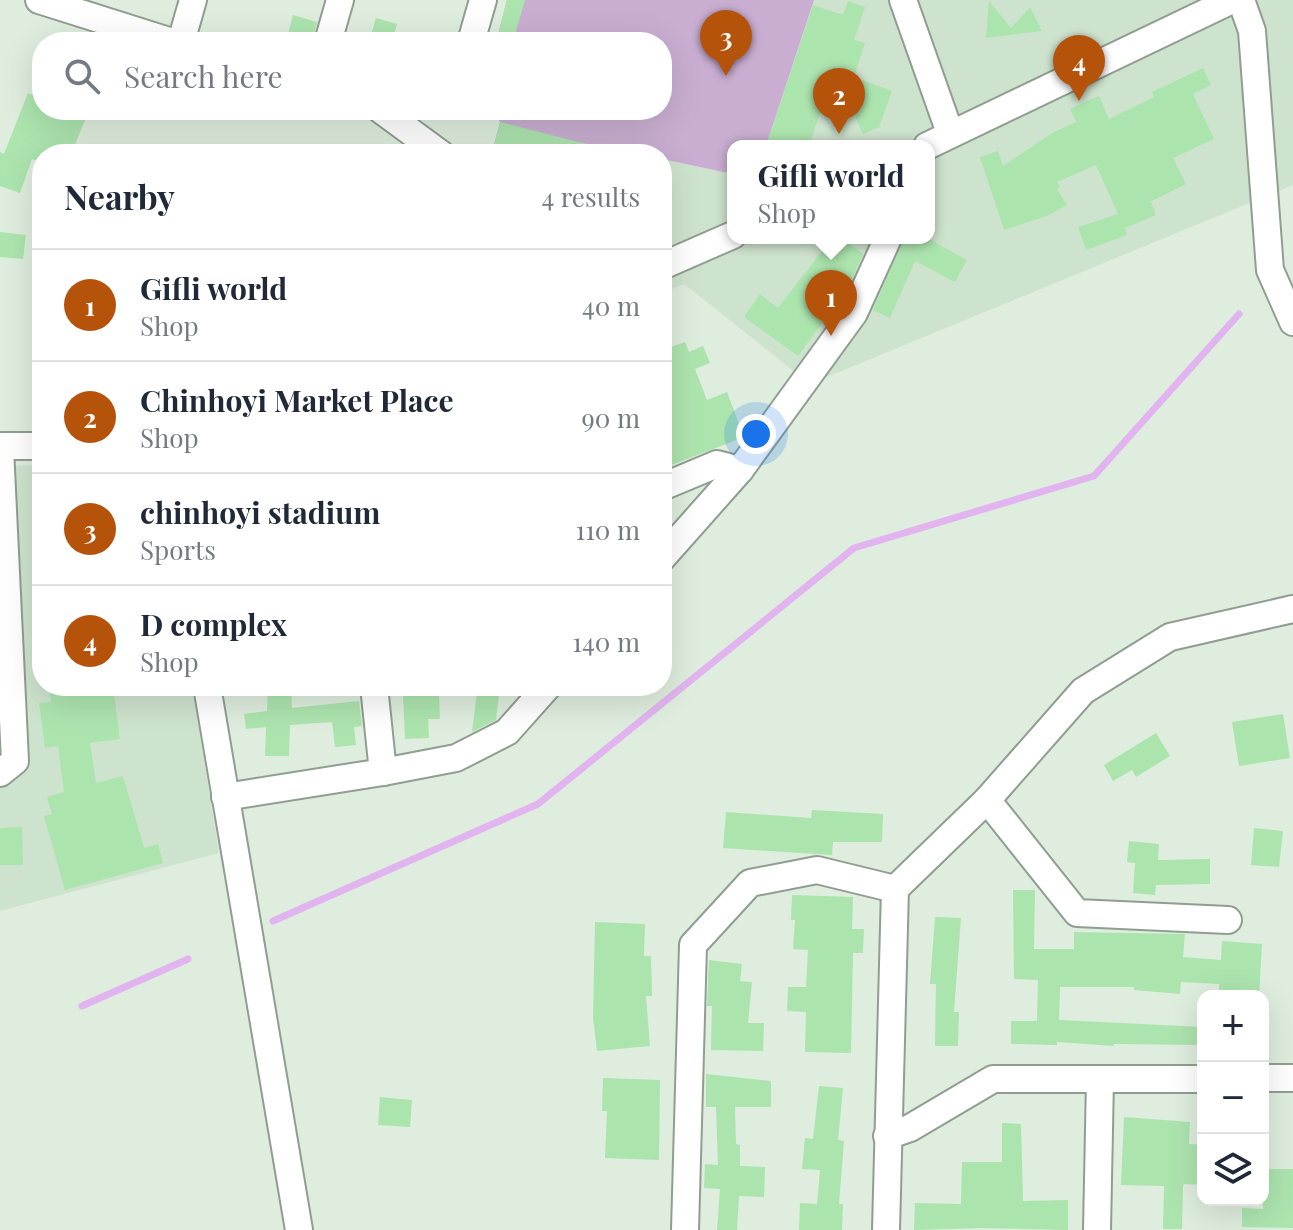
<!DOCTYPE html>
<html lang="en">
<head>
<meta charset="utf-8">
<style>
	:root { --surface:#fff; --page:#f2f2f3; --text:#1f2937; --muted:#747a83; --line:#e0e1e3; --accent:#b45309 }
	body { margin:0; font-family:"Playfair Display",serif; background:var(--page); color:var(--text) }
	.controls { position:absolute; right:24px; bottom:24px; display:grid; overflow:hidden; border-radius:16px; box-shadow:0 8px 32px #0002 }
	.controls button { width:72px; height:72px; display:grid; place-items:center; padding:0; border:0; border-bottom:2px solid var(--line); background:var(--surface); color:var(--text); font:40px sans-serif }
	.you { position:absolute; left:756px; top:434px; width:28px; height:28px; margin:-20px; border:6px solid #fff; border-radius:50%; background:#1a73e8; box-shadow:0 0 0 12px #1a73e833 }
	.badge { display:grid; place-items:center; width:52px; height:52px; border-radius:50%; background:var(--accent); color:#fff; font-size:26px; font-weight:700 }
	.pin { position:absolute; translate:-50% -66px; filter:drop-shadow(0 2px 4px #0008) }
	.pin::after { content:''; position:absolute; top:42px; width:28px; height:24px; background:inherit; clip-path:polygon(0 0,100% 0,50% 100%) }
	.popup { position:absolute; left:727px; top:140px; width:208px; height:104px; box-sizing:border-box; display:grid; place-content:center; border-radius:16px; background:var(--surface); filter:drop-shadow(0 2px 6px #0005); font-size:26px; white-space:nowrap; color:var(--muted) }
	.popup b { font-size:30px; color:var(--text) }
	.popup::after { content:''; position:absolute; left:50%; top:100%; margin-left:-16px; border:16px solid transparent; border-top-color:var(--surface) }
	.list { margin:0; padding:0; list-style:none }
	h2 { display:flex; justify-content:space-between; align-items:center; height:104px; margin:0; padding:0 32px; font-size:34px }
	h2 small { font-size:26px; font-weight:400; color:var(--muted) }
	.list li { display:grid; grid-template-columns:52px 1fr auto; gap:24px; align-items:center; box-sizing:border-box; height:112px; padding:0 32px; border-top:2px solid var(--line) }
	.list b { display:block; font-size:30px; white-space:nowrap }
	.list p { margin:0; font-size:26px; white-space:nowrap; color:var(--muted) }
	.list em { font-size:26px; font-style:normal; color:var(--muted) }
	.icon { flex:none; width:44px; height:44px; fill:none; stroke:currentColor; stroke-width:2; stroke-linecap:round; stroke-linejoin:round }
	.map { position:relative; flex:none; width:1293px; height:1230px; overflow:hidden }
	.search { position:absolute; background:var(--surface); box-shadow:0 8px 32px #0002; left:32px; top:32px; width:640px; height:88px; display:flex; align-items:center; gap:20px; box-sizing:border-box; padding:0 28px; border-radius:32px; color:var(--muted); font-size:30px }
	.panel { position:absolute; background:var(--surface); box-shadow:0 8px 32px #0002; left:32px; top:144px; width:640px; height:552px; border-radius:32px }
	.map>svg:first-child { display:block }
	.built { fill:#cee3ce }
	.green { fill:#c9aed1 }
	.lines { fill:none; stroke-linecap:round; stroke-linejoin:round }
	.stream { stroke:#e1b4ef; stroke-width:7 }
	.building { fill:#ace4ae }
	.minor-casing { stroke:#909e91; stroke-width:30 }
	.minor { stroke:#fff; stroke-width:26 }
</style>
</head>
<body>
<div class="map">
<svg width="1293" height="1230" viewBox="0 0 1293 1230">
	<rect width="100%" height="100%" fill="#deedde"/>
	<g class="built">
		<polygon points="814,0 1293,0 1293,185 810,384 684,284 662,293 662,159 733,174 733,238 929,238 929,146 766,146"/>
		<polygon points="0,465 42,466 42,686 192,686 219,853 0,911"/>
	</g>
	<polygon class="green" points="507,0 814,0 766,146 733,146 733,174 662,159 662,154 637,154 577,142 500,154 492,152 500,122 492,110 662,110 662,42 496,42"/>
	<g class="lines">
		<g class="stream">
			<polyline points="273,921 538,804 854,548 1094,476 1239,314"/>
			<polyline points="82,1006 188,959"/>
		</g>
	</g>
	<g class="building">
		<polygon points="507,0 525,0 513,42 496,42"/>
		<polygon points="848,1 865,7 854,40 865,43 854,77 892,91 879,127 863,134 852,109 822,106 809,146 766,146 813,5 843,15"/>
		<polygon points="989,1 1011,28 1030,7 1042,31 986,38"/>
		<polygon points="293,15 317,22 312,42 287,38"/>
		<polygon points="376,18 397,24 392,42 369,42"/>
		<polygon points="1203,68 1211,85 1193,94 1214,139 1173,158 1186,184 1148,203 1151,202 1156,215 1125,228 1127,235 1086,250 1078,227 1118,214 1096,165 1057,182 1060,187 1057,189 1067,205 1047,216 1004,230 980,157 998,151 1003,166 1052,133 1076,122 1070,109 1099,96 1109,119 1154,97 1152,92"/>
		<polygon points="28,93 42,99 42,110 69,110 86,118 71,154 42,154 40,162 32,159 20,193 0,186 0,152 4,154"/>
		<polygon points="500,122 602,148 601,154 492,154"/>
		<polygon points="0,232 26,235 23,259 0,257"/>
		<polygon points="832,238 842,238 863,254 848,288 798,356 744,317 760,294 778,308"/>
		<polygon points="904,238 927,238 967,260 955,282 915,261 890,318 873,310"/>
		<polygon points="685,342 689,352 703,346 710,363 695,369 707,400 727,392 744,437 669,466 662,448 662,350"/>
		<polygon points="49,686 81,686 82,692 113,687 120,739 90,743 96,783 123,776 144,848 158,844 163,863 65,890 44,816 52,814 47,797 64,792 58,746 45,748 39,703 51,702"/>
		<polygon points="268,686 291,686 292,708 359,701 362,726 354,727 356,745 335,747 332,722 290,725 289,756 265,756 266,727 246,729 244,714 267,711"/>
		<polygon points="474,686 500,686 496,720 472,732 477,692"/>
		<polygon points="439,694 440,719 428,719 429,738 405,739 403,696"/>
		<polygon points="1283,714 1290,758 1239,766 1232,722"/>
		<polygon points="1156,733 1170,756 1136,777 1132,770 1113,781 1104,765"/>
		<polygon points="812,810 883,814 882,842 833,842 832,855 723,848 726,812 811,818"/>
		<polygon points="22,827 23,865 0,865 0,828"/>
		<polygon points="1254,828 1283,831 1279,867 1251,865"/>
		<polygon points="1129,841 1159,844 1158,860 1210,859 1210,884 1156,885 1155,895 1133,893 1135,863 1127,862"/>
		<polygon points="1013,890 1035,890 1034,949 1074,949 1074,932 1185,934 1183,957 1221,960 1222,941 1262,944 1259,995 1219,992 1219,984 1181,982 1180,994 1134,990 1134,987 1060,987 1059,1020 1203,1027 1203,1045 1114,1044 1114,1046 1057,1042 1057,1045 1011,1044 1011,1021 1037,1021 1038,980 1014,979"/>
		<polygon points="792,895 853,897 852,929 864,929 863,953 853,953 851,1053 805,1052 806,1012 787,1011 788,987 806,987 808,950 793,949 795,920 791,920"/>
		<polygon points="935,917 961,918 954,1012 959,1012 958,1046 935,1046 936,984 930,984"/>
		<polygon points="595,922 645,924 644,956 651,956 652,996 646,996 650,1046 597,1051 593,1018"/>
		<polygon points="709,960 742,964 740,981 752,982 748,1023 764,1023 763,1051 711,1050 712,1006 707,1006"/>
		<polygon points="706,1074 771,1081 771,1107 735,1107 736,1144 740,1145 740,1166 765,1167 764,1197 739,1196 737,1230 717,1230 720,1189 704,1188 705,1164 718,1165 716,1107 706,1107"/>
		<polygon points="603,1078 660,1080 659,1160 605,1158 607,1111 602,1111"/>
		<polygon points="819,1086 843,1088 838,1140 844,1141 839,1204 843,1204 842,1230 799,1230 800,1203 817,1204 820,1170 802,1169 805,1138 813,1139"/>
		<polygon points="380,1097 412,1100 410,1127 378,1125"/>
		<polygon points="1124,1117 1190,1122 1189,1144 1203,1145 1203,1185 1184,1184 1183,1186 1182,1229 1163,1229 1164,1186 1121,1185"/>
		<polygon points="1002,1123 1021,1124 1023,1201 1068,1200 1068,1230 982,1228 914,1230 915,1203 961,1204 962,1162 1002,1162"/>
		<polygon points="1263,1169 1293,1169 1293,1228 1242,1227 1242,1208 1263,1209"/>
	</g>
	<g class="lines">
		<g class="minor-casing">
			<g id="minor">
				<polyline points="39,0 172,42"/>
				<polyline points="903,0 950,133"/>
				<polyline points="1241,0 1252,31 1270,270 1293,322"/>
				<polyline points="181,42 193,0"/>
				<polyline points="328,42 340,0"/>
				<polyline points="471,42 483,0"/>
				<polyline points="381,110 441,154"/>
				<polyline points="927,146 1232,0"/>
				<polyline points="662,266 733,235"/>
				<polyline points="0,446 42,446"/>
				<polyline points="0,448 15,761 0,773"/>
				<polyline points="662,487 717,464 740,470"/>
				<polyline points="662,558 740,470 854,313 888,238"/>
				<polyline points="207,686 299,1230"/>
				<polyline points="374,686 383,772"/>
				<polyline points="225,797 383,772 456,758 507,732 548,686"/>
				<polyline points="987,800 1077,913 1228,920"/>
				<polyline points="1263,1078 1293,1078"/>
				<polyline points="887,1136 910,1128 993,1079 1203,1079"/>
				<polyline points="685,1230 693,945 750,883 817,870 895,889"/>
				<polyline points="886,1230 895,889 987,800 1083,691 1170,637 1293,609"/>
				<polyline points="1097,1230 1100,1079"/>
			</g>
		</g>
		<use href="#minor" class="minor"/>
	</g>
</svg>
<div class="controls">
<button>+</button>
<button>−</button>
<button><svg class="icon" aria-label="layers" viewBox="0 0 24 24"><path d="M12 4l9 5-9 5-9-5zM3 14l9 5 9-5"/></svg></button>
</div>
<div class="you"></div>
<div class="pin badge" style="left:831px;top:336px">1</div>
<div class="popup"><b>Gifli world</b>Shop</div>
<div class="pin badge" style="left:839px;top:134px">2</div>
<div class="pin badge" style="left:726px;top:76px">3</div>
<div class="pin badge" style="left:1079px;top:101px">4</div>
<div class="search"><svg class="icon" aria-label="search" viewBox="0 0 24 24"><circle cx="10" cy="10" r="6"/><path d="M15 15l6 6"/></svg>Search here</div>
<section class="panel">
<h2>Nearby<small>4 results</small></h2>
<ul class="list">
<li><span class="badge">1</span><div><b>Gifli world</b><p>Shop</p></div><em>40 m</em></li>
<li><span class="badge">2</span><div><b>Chinhoyi Market Place</b><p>Shop</p></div><em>90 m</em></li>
<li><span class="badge">3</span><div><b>chinhoyi stadium</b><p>Sports</p></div><em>110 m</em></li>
<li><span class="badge">4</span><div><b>D complex</b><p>Shop</p></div><em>140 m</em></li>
</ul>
</section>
</div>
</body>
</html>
